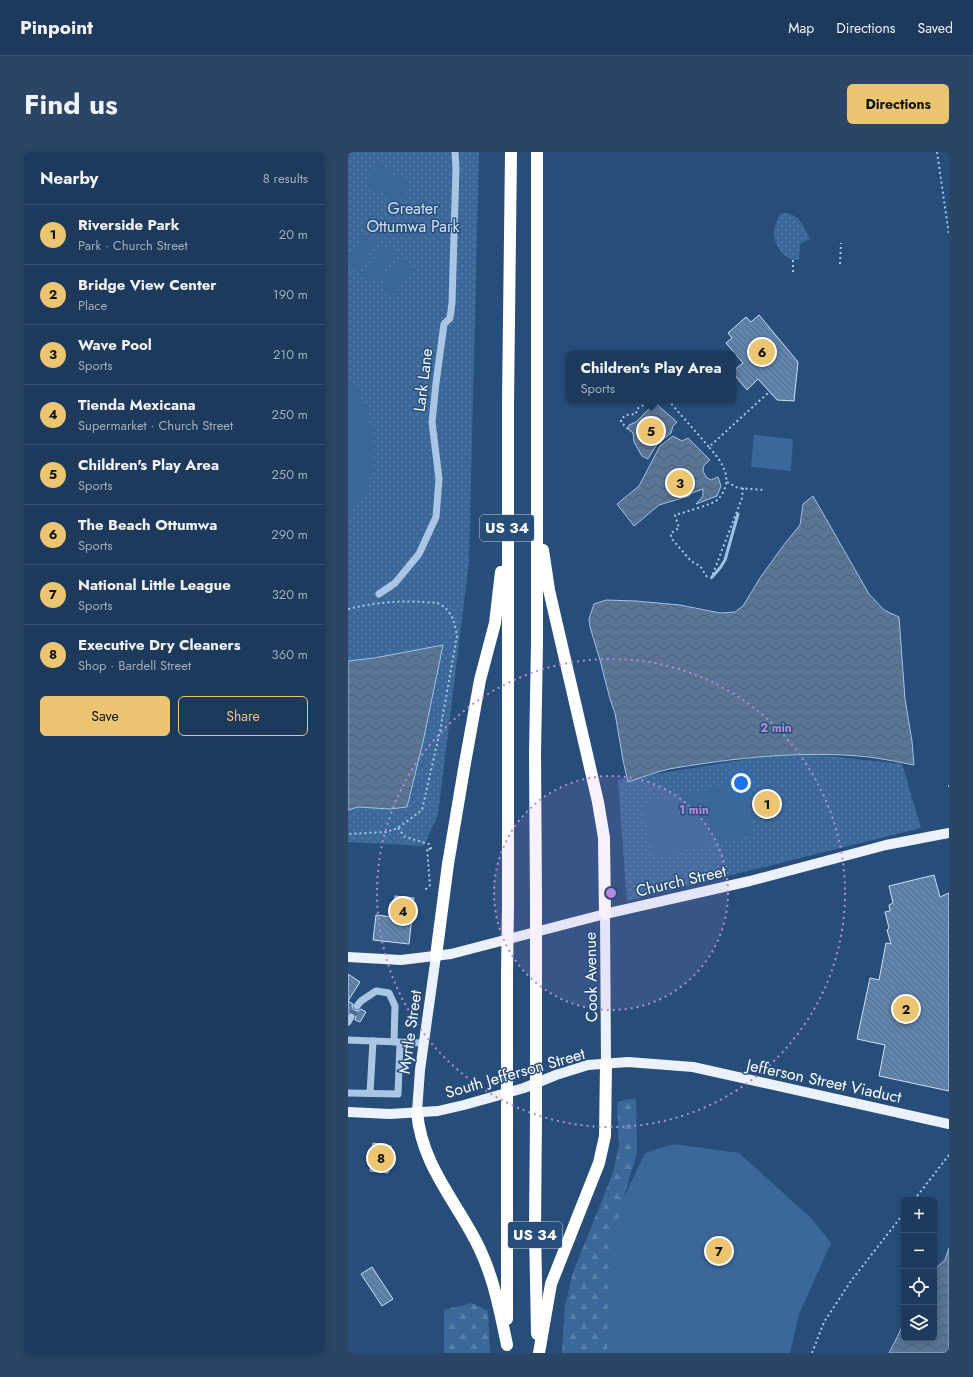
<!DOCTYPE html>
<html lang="en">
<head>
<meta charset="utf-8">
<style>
	:root { --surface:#1d3a5c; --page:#2a4565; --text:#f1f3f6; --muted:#a0adbb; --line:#3b5472; --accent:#ebc572 }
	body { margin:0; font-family:Jost,sans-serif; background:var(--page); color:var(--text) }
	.controls { position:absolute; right:12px; bottom:12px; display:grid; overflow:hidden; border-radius:6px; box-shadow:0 2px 10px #0003 }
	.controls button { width:36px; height:36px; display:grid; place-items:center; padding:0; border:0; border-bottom:1px solid var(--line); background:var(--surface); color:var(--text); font:20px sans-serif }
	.you { position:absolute; left:393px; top:631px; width:14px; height:14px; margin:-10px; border:3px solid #fff; border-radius:50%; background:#1a73e8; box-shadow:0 0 0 6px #1a73e833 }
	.badge { display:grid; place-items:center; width:26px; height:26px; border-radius:50%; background:var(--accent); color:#111; font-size:13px; font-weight:700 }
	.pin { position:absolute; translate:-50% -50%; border:2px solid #fff; box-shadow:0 1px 4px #0006 }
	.popup { position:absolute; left:218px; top:199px; width:170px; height:52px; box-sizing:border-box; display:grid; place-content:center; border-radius:6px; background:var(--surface); filter:drop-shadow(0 1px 3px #0005); font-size:13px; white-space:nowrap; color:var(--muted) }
	.popup b { font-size:15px; color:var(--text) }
	.popup::after { content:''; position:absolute; left:50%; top:100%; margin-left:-8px; border:8px solid transparent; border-top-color:var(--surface) }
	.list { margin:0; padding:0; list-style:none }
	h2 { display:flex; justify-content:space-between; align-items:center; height:52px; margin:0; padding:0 16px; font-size:17px }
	h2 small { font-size:13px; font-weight:400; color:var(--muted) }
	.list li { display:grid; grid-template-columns:26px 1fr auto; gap:12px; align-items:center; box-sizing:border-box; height:60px; padding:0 16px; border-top:1px solid var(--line) }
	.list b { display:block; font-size:15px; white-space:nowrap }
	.list p { margin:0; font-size:13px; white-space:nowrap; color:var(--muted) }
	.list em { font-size:13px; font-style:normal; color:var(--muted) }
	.actions { display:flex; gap:8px; padding:12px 16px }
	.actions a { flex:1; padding:9px 0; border:1px solid var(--accent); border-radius:6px; text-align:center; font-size:14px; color:var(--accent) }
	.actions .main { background:var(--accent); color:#111 }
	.icon { flex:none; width:22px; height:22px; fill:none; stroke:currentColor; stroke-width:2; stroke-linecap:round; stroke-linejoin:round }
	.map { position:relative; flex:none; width:601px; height:1201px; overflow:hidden; border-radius:6px }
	header { display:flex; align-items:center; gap:24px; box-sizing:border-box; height:56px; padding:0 20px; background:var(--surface); border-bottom:1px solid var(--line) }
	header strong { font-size:19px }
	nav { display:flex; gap:22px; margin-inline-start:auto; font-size:14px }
	.intro { display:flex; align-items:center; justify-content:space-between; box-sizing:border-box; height:96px; padding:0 24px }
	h1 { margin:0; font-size:28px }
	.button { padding:10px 18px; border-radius:6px; background:var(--accent); color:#111; font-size:14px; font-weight:700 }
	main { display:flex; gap:24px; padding:0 24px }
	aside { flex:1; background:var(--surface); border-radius:6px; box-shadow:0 2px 10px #0003 }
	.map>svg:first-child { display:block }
	.forest { fill:url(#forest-firs) }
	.park { fill:url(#park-dots) }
	.pitch { fill:#3b6898 }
	.water { fill:url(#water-waves); stroke:#a0c2e4 }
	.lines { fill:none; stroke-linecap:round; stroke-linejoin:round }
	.stream { stroke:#a0c2e4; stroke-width:3 }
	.building { fill:url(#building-back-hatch); stroke:#cee0f3 }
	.minor-tunnel { stroke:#47698f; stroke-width:7; stroke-dasharray:7 3.5; stroke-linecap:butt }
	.path { stroke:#abc6e4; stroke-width:2; stroke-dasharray:2 3; stroke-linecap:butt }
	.minor { stroke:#abc6e4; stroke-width:7 }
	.major { stroke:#ebf2fc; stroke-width:10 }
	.highway { stroke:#fff; stroke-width:12 }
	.highway-bridge { stroke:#fff; stroke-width:12 }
	.ring { fill:none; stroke:#b68bdc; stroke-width:2; stroke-dasharray:2 4 }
	.labels { text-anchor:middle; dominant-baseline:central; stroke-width:3; stroke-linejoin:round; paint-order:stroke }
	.shield { fill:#274e7b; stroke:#becad7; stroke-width:1 }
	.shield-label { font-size:15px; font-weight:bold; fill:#fff }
	.park-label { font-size:16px; fill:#cee0f3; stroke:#274e7b }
	.street-label { font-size:16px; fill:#fff; stroke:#274e7b }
	.centre { fill:#b68bdc; stroke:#274e7b; stroke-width:2 }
	.ring-label { font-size:12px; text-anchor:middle; font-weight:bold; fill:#b68bdc; stroke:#274e7b; stroke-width:3; stroke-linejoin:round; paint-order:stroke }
</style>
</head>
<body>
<header>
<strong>Pinpoint</strong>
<nav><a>Map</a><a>Directions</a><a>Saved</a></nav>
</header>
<div class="intro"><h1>Find us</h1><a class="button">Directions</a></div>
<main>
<aside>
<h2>Nearby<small>8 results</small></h2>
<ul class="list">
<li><span class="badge">1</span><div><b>Riverside Park</b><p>Park · Church Street</p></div><em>20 m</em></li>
<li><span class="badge">2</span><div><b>Bridge View Center</b><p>Place</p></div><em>190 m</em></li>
<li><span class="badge">3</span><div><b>Wave Pool</b><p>Sports</p></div><em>210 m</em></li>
<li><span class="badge">4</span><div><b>Tienda Mexicana</b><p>Supermarket · Church Street</p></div><em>250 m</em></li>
<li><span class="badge">5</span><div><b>Children's Play Area</b><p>Sports</p></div><em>250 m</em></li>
<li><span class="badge">6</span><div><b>The Beach Ottumwa</b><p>Sports</p></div><em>290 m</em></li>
<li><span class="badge">7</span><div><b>National Little League</b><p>Sports</p></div><em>320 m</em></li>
<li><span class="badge">8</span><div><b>Executive Dry Cleaners</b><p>Shop · Bardell Street</p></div><em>360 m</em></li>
</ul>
<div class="actions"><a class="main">Save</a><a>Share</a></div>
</aside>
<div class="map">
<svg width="601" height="1201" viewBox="0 0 601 1201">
	<defs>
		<pattern id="forest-firs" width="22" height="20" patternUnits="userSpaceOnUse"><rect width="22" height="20" fill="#3b6898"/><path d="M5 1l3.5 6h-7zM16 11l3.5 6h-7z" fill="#587fa7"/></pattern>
		<pattern id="park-dots" width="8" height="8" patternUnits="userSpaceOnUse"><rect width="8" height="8" fill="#3b6898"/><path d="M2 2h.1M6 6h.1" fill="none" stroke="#587fa7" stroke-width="1.8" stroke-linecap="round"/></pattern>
		<pattern id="water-waves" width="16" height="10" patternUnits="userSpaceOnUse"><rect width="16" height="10" fill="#5a7596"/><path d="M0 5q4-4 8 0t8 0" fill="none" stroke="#525e6d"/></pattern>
		<pattern id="building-back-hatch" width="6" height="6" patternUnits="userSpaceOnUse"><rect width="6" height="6" fill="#6084ac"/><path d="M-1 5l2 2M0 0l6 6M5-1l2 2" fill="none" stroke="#586e86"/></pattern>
	</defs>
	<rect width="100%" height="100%" fill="#274e7b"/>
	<g class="forest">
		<polygon points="288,946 289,1001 275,1047 260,1201 214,1201 217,1154 225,1120 265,1021 271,994 269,950"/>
		<polygon points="124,1151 140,1159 142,1201 96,1201 96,1158"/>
	</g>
	<g class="park">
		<polygon points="0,0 131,0 121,410 90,663 76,694 0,690"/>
		<path d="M437 61C454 64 454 73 462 87L452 92 451 108C438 109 427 96 426 83 425 76 430 68 432 62Z"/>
		<polygon points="444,600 554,612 573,676 279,749 270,628"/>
	</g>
	<g class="pitch">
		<polygon points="31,10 46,21 33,40 17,30"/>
		<polygon points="49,21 64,32 51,52 35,41"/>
		<polygon points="16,82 30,91 10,119 0,112 0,104"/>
		<polygon points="35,93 48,103 28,130 15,121"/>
		<polygon points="52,106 65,116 45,144 32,134"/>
		<path d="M0 228C25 255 31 297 21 332 19 340 5 359 0 366Z"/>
		<polygon points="406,283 445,287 443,319 403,315"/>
		<polygon points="394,629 407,682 307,706 294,653"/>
		<polygon points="326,992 391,1001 463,1066 483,1091 451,1162 442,1201 259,1201 261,1108 275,1047 297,1001"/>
	</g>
	<g class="water">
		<polygon points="307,251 329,270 325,274 323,281 309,292 300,307 294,304 286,290 285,281 280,277 281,273 288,270"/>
		<polygon points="325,284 334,289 340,286 362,308 356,313 355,319 358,325 363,328 370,325 373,334 369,344 348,352 355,344 355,337 344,341 341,344 311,353 286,374 269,352 291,334 312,294"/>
		<path d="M465 344 521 442 536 458 551 465 557 547 564 589 566 613C551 610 536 607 521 605 454 598 386 606 321 617 307 620 293 626 280 630L275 608 267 561 262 547 252 508 242 475 241 467 246 452 258 448 288 449 332 453 372 461 387 460 395 454 412 426 435 394 452 373 455 352Z"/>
		<polygon points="95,493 75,590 59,655 42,657 10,655 0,658 0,509 26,506"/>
		<path d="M601 1096V1201H541C546 1191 553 1179 556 1168V1186H586V1118L597 1108Z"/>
	</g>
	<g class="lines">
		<polyline class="stream" points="364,425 372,416 377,408 390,362"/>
	</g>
	<g class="building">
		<polygon points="411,163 450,210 446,249 429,248 410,227 399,238 385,221 385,219 395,211 378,191 384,186 380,181 398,165 403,170"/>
		<polygon points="586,723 592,745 601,741 601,939 531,924 537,893 509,887 522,826 531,828 538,791 543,792 539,778 541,776 537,760 542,759 541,753 545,751 541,734"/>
		<polygon points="47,744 66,746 61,792 25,788 28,763 45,765"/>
		<polygon points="0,822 12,830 0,849 5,852 4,855 6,858 10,859 13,857 18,860 12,870 7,868 8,865 6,861 0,861"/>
		<polygon points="25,991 43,994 40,1021 22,1019"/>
		<polygon points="24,1115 45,1147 34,1154 13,1122"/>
	</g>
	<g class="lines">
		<polyline class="minor-tunnel" points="3,865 9,854"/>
		<g class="path">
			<polyline points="589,0 601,83"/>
			<polyline points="445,108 445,121"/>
			<polyline points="492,112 493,91"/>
			<polyline points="320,248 361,295"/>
			<polyline points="280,277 273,270 273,267 278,263 288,262 289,257 304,248"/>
			<polyline points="379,330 390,336 416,338"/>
			<path d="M359 425 352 414 343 409 323 386V381L331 376 327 363C337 360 363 353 371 347 372 345 373 343 374 342 385 324 373 309 361 295L421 240"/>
			<polyline points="363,427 394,346 395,336"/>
			<path d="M0 457C24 451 52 448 77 450 81 451 86 450 89 451 103 456 107 471 109 484L92 579 74 658 50 676 38 680 0 682"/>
			<polyline points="600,634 601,634"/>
			<polyline points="50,676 57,685 81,692 84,698 79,696 82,733 76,739"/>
			<polyline points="566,1048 601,1003"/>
			<polyline points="464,1201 476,1170 503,1129 556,1061"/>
		</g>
		<g class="minor">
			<polyline points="31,442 47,431 71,402 88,365 91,327 84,270 88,231 96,172 102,166 104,151 108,16 107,0"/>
			<polyline points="9,854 13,849 28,839 41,841 47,854 46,890"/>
			<polyline points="0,870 3,865"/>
			<polyline points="0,888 75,891"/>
			<polyline points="0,941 50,942 52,891"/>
			<polyline points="22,941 25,889"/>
		</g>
		<g class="major">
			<polyline points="257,762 258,912"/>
			<polyline points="0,805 53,808 103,802 257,762 402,729 538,693 601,681"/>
			<polyline points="0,960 42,962 90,959 116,953 176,936 208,923 240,913 280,910 345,915 601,972"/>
			<polyline points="69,960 72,918 88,804"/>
		</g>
		<g class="highway">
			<polyline points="195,398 201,438 250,650 256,686 257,762"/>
			<polyline points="188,749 187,601 189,491 189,0"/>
			<polyline points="160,753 160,251 163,0"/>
			<polyline points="88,804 100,712 117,611 132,528 147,471 153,420"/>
			<polyline points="188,816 188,890"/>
			<polyline points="159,888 159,823"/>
			<path d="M69 960C73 1008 102 1042 124 1082 144 1117 151 1154 159 1193"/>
			<polyline points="188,965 187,1075 189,1182"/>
			<polyline points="159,1167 159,980"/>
			<polyline points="191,1201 203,1132 251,1011 257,984 258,912"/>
		</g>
		<g class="highway-bridge">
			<polyline points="188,749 188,816"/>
			<polyline points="159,823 160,753"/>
			<polyline points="159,888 159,980"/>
			<polyline points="188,965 188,890"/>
		</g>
	</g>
	<circle cx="263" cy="741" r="117" fill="#b68bdc" fill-opacity=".12"/>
	<g class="ring">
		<circle cx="263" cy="741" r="117"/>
		<circle cx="263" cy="741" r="234"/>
	</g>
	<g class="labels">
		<g class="shield">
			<rect x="132" y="363" width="54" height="26" rx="3"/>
			<rect x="160" y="1070" width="54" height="26" rx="3"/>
		</g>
		<g class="shield-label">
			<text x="159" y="376">US 34</text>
			<text x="187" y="1083">US 34</text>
		</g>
		<g class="park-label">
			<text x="65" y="56">Greater<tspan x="65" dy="18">Ottumwa Park</tspan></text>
		</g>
		<g class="street-label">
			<text transform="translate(75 228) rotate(-83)">Lark Lane</text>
			<text transform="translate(333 729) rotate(-13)">Church Street</text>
			<text transform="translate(243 825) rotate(-91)">Cook Avenue</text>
			<text transform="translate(62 880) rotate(-82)">Myrtle Street</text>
			<text transform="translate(167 921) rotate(-16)">South Jefferson Street</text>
			<text transform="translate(476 929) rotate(12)">Jefferson Street Viaduct</text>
		</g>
	</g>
	<circle cx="263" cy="741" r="6" class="centre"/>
	<g class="ring-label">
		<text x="428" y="580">2 min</text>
		<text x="346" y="662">1 min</text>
	</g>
</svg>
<div class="controls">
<button>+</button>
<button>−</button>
<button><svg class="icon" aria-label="locate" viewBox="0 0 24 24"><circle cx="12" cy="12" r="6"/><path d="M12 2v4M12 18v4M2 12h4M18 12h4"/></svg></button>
<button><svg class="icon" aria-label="layers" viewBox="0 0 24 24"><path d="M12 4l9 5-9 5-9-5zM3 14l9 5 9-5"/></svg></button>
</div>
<div class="you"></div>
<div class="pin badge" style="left:419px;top:652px">1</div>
<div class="pin badge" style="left:558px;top:857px">2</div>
<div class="pin badge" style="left:332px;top:331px">3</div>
<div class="pin badge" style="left:55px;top:759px">4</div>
<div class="pin badge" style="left:303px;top:279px">5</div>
<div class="popup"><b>Children's Play Area</b>Sports</div>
<div class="pin badge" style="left:414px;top:200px">6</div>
<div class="pin badge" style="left:371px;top:1099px">7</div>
<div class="pin badge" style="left:33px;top:1006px">8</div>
</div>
</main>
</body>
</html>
